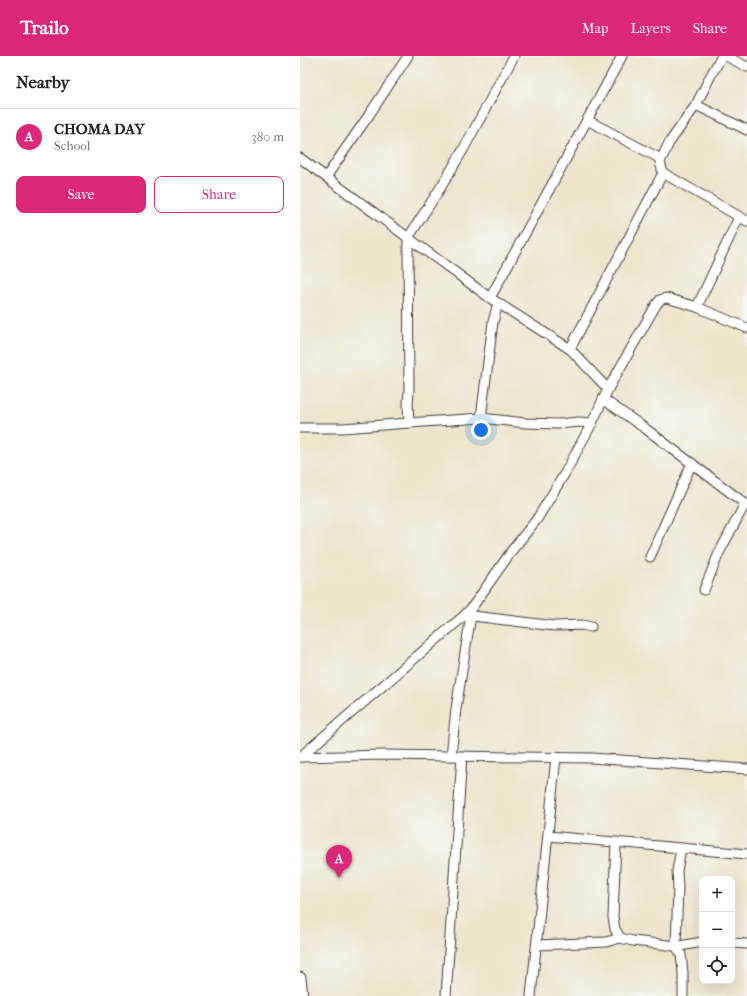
<!DOCTYPE html>
<html lang="en">
<head>
<meta charset="utf-8">
<style>
	:root { --surface:#fff; --page:#f6f6f6; --text:#222; --muted:#767676; --line:#e0e0e0; --accent:#db2777 }
	body { margin:0; font-family:"IM FELL French Canon",serif; background:var(--page); color:var(--text) }
	.controls { position:absolute; right:12px; bottom:12px; display:grid; overflow:hidden; border-radius:8px; box-shadow:0 4px 16px #0002 }
	.controls button { width:36px; height:36px; display:grid; place-items:center; padding:0; border:0; border-bottom:1px solid var(--line); background:var(--surface); color:var(--text); font:20px sans-serif }
	.you { position:absolute; left:181px; top:374px; width:14px; height:14px; margin:-10px; border:3px solid #fff; border-radius:50%; background:#1a73e8; box-shadow:0 0 0 6px #1a73e833 }
	.badge { display:grid; place-items:center; width:26px; height:26px; border-radius:50%; background:var(--accent); color:#fff; font-size:13px; font-weight:700 }
	.pin { position:absolute; translate:-50% -33px; filter:drop-shadow(0 1px 2px #0008) }
	.pin::after { content:''; position:absolute; top:21px; width:14px; height:12px; background:inherit; clip-path:polygon(0 0,100% 0,50% 100%) }
	.list { margin:0; padding:0; list-style:none }
	h2 { display:flex; justify-content:space-between; align-items:center; height:52px; margin:0; padding:0 16px; font-size:17px }
	h2 small { font-size:13px; font-weight:400; color:var(--muted) }
	.list li { display:grid; grid-template-columns:26px 1fr auto; gap:12px; align-items:center; box-sizing:border-box; height:56px; padding:0 16px; border-top:1px solid var(--line) }
	.list b { display:block; font-size:15px; white-space:nowrap }
	.list p { margin:0; font-size:13px; white-space:nowrap; color:var(--muted) }
	.list em { font-size:13px; font-style:normal; color:var(--muted) }
	.actions { display:flex; gap:8px; padding:12px 16px }
	.actions a { flex:1; padding:9px 0; border:1px solid var(--accent); border-radius:8px; text-align:center; font-size:14px; color:var(--accent) }
	.actions .main { background:var(--accent); color:#fff }
	.icon { flex:none; width:22px; height:22px; fill:none; stroke:currentColor; stroke-width:2; stroke-linecap:round; stroke-linejoin:round }
	.map { position:relative; flex:none; width:447px; height:940px; overflow:hidden }
	header { display:flex; align-items:center; gap:24px; box-sizing:border-box; height:56px; padding:0 20px; background:var(--accent); color:#fff }
	header strong { font-size:19px }
	nav { display:flex; gap:22px; margin-inline-start:auto; font-size:14px }
	main { display:flex }
	aside { flex:1; background:var(--surface) }
	.map>svg:first-child { display:block }
	.lines { fill:none; stroke-linecap:round; stroke-linejoin:round }
	.minor-casing { stroke:#3b3a37; stroke-width:11 }
	.tertiary-casing { stroke:#3b3a37; stroke-width:13 }
	.minor { stroke:#fff; stroke-width:9 }
	.tertiary { stroke:#fff; stroke-width:11 }
</style>
</head>
<body>
<header>
<strong>Trailo</strong>
<nav><a>Map</a><a>Layers</a><a>Share</a></nav>
</header>
<main>
<aside>
<h2>Nearby<small></small></h2>
<ul class="list">
<li><span class="badge">A</span><div><b>CHOMA DAY</b><p>School</p></div><em>380 m</em></li>
</ul>
<div class="actions"><a class="main">Save</a><a>Share</a></div>
</aside>
<div class="map">
<svg width="447" height="940" viewBox="0 0 447 940">
	<rect width="100%" height="100%" fill="#f6f6f2"/>
	<filter id="ink" filterUnits="userSpaceOnUse"><feTurbulence type="fractalNoise" baseFrequency=".025" numOctaves="2"/><feDisplacementMap in="SourceGraphic" scale="8" xChannelSelector="R" yChannelSelector="G"/><feConvolveMatrix kernelMatrix="1 2 1 2 8 2 1 2 1" color-interpolation-filters="sRGB"/></filter>
	<filter id="wash" filterUnits="userSpaceOnUse"><feTurbulence type="fractalNoise" baseFrequency=".012" numOctaves="4" result="noise"/><feDisplacementMap in="SourceGraphic" scale="16" xChannelSelector="R" yChannelSelector="G"/><feGaussianBlur stdDeviation="0.9" result="paint"/><feColorMatrix in="noise" values="0 0 0 0 0 0 0 0 0 0 0 0 0 0 0 0 0 1.4 0 .05"/><feComposite in="paint" operator="in"/></filter>
	<g filter="url(#wash)">
		<rect width="100%" height="100%" fill="#ede6cd"/>
	</g>
	<g filter="url(#ink)">
		<g class="lines">
			<g class="minor-casing">
				<g id="minor">
					<polyline points="422,0 411,19 396,49 369,87 360,106 363,117 447,165"/>
					<polyline points="426,0 447,11"/>
					<polyline points="396,49 447,74"/>
					<polyline points="287,64 361,103"/>
					<polyline points="0,102 190,242 270,293 308,333"/>
					<polyline points="26,121 69,59 108,0"/>
					<polyline points="190,242 322,0"/>
					<polyline points="397,251 439,161"/>
					<polyline points="270,293 363,117"/>
					<polyline points="303,343 346,373 447,449"/>
					<polyline points="181,362 226,367 258,368 279,366 292,367"/>
					<polyline points="109,367 181,362 193,266 198,247"/>
					<polyline points="0,372 43,372 109,367 108,348 109,335 108,182 141,131 163,94 214,0"/>
					<polyline points="350,501 392,407"/>
					<polyline points="404,534 419,497 445,448"/>
					<polyline points="165,559 255,570 282,569 291,571"/>
					<polyline points="151,700 156,653 171,559"/>
					<polyline points="0,701 85,699 291,702 447,713"/>
					<polyline points="1,701 7,695 165,559 173,550 213,493 237,463 265,417 292,367 308,333 356,249 360,244 366,242 370,243 397,251 447,272"/>
					<polyline points="248,780 447,798"/>
					<polyline points="316,786 313,861 315,873 320,882 333,885 376,890 380,890 402,886"/>
					<polyline points="381,792 377,815 378,830 376,890 381,898 383,917 383,940"/>
					<polyline points="432,887 447,888"/>
					<polyline points="237,889 306,886 320,882"/>
					<polyline points="146,940 162,700"/>
					<polyline points="231,940 256,701"/>
				</g>
			</g>
			<g class="tertiary-casing">
				<polyline id="tertiary" points="0,922 2,940"/>
			</g>
			<use href="#minor" class="minor"/>
			<use href="#tertiary" class="tertiary"/>
		</g>
	</g>
</svg>
<div class="controls">
<button>+</button>
<button>−</button>
<button><svg class="icon" aria-label="locate" viewBox="0 0 24 24"><circle cx="12" cy="12" r="6"/><path d="M12 2v4M12 18v4M2 12h4M18 12h4"/></svg></button>
</div>
<div class="you"></div>
<div class="pin badge" style="left:39px;top:822px">A</div>
</div>
</main>
</body>
</html>
